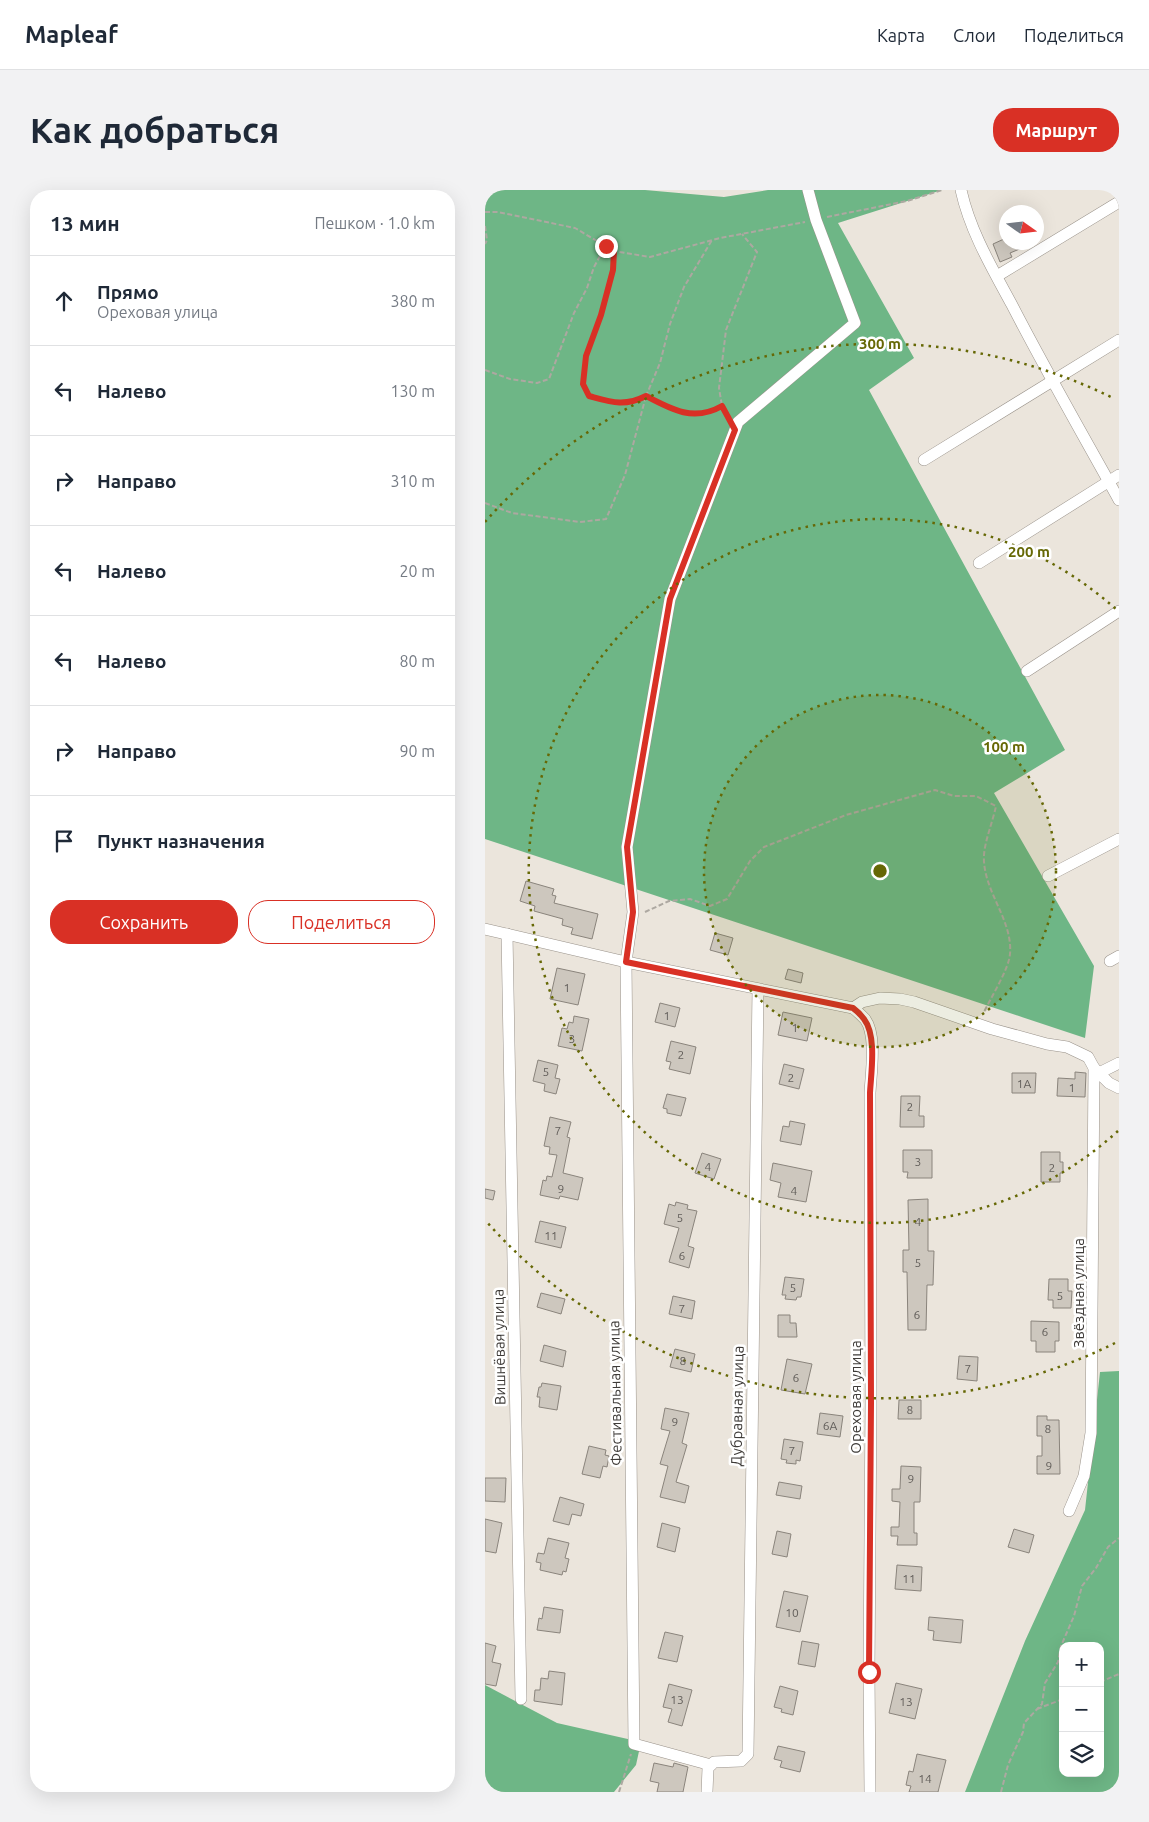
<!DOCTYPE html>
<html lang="ru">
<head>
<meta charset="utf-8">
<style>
	:root { --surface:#fff; --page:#f2f2f3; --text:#1f2937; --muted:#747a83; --line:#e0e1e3; --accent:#d93025 }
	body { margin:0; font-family:Ubuntu,sans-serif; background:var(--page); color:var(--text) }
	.controls { position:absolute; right:15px; bottom:15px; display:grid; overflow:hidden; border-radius:10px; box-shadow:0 5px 20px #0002 }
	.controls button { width:45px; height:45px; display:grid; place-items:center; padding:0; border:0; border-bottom:1px solid var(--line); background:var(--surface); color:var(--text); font:25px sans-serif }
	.compass { position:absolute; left:514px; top:15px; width:45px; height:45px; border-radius:50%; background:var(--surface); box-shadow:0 5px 20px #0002; rotate:104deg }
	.stop { position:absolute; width:15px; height:15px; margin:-11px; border:4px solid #d93025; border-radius:50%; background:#fff }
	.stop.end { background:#d93025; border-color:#fff; box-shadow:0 1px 5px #0008 }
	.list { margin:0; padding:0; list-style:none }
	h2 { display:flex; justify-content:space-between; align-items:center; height:65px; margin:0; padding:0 20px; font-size:21px }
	h2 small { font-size:16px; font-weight:400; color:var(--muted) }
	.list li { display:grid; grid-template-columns:32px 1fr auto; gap:15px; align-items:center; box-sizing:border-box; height:90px; padding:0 20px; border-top:1px solid var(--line) }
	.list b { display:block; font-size:19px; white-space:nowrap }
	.list p { margin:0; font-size:16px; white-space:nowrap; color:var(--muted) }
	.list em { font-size:16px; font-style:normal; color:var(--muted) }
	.actions { display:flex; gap:10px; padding:15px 20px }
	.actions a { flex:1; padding:11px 0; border:1px solid var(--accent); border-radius:20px; text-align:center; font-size:18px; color:var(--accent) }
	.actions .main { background:var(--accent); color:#fff }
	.icon { flex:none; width:28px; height:28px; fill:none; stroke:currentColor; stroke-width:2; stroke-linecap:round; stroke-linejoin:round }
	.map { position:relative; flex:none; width:634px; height:1602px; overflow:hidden; border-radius:20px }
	header { display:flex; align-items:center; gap:30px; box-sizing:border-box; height:70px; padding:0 25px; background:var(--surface); border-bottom:1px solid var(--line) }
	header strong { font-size:24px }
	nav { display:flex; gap:28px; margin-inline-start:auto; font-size:18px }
	.intro { display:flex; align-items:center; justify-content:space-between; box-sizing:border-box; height:120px; padding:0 30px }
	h1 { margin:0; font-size:35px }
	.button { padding:12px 22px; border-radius:20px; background:var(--accent); color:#fff; font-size:18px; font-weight:700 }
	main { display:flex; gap:30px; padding:0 30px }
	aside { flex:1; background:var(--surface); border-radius:20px; box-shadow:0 5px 20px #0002 }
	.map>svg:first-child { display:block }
	.forest { fill:#6eb686; fill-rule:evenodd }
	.building { fill:#cdc7be; stroke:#8a847c }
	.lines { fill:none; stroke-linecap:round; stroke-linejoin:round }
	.minor-casing { stroke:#99928a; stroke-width:12 }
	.path { stroke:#ada8a1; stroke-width:2; stroke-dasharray:5 2.5; stroke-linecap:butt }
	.minor { stroke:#fff; stroke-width:11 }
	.route { stroke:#d93025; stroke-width:6 }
	.ring { fill:none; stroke:#666805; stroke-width:2.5; stroke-dasharray:2.5 5 }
	.labels { text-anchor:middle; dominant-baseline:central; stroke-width:5; stroke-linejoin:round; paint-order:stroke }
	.number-label { font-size:12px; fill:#625e5a }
	.street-label { font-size:15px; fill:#3e3b38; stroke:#fff }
	.centre { fill:#666805; stroke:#fff; stroke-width:2.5 }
	.ring-label { font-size:15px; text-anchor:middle; font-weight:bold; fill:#666805; stroke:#fff; stroke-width:5; stroke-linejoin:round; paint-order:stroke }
</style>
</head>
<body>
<header>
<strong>Mapleaf</strong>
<nav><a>Карта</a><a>Слои</a><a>Поделиться</a></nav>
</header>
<div class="intro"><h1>Как добраться</h1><a class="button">Маршрут</a></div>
<main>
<aside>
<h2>13 мин<small>Пешком · 1.0 km</small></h2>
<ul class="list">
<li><svg class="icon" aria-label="ahead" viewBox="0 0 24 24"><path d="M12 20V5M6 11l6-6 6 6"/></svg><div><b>Прямо</b><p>Ореховая улица</p></div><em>380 m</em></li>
<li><svg class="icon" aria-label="left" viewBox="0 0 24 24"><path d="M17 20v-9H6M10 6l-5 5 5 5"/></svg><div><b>Налево</b></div><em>130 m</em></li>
<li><svg class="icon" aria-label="right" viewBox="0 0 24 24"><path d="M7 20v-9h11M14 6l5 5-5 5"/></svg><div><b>Направо</b></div><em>310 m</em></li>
<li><svg class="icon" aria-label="left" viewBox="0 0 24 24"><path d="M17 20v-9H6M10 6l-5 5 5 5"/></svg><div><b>Налево</b></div><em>20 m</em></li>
<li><svg class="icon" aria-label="left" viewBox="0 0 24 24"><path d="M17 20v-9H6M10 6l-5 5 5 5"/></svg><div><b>Налево</b></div><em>80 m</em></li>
<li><svg class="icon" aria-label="right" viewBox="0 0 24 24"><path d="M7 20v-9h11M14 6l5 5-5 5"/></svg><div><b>Направо</b></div><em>90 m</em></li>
<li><svg class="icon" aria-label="arrive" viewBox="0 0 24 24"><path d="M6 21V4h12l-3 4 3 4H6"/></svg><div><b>Пункт назначения</b></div></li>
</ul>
<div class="actions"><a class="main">Сохранить</a><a>Поделиться</a></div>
</aside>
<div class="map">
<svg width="634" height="1602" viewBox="0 0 634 1602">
	<rect width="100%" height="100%" fill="#ebe5dc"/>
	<g class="forest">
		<polygon points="0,0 160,0 239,7 283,0 457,0 353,33 429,168 384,200 580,560 509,603 609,776 600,848 0,649"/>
		<path d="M634 1181V1602H480L540 1451 600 1320 615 1182ZM578 1456H615V1583H578Z"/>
		<polygon points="0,1495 72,1533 156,1552 151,1575 129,1602 0,1602"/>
	</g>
	<g class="building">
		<polygon points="519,49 521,52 549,53 525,63 527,67 515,72 508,54"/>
		<polygon points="41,691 69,699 67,705 71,706 69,713 113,724 107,749 86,744 88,738 77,735 78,729 49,721 50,716 35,711"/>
		<polygon points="230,743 248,748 243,765 225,760"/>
		<polygon points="72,778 100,784 93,815 65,809"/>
		<polygon points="303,779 318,783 316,793 300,789"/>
		<polygon points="175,813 195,818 190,837 170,832"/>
		<polygon points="298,822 327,828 322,851 293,845"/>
		<polygon points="89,826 104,829 97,861 73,856 77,838 82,839 84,832 88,833"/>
		<polygon points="186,851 211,857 205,884 184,879 186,872 181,871"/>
		<polygon points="53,870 73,875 70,888 75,889 71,904 59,901 60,894 48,891"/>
		<polygon points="299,874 319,879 314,899 294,894"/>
		<polygon points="590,882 601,883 600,907 572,906 573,888 590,889"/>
		<polygon points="527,883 551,883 550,903 527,903"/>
		<polygon points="182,904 201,908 196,926 182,923 182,919 178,918"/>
		<polygon points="416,906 435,906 434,926 439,926 439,937 415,937"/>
		<polygon points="65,927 86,932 82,947 85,948 78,983 98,988 93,1010 75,1006 74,1009 55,1005 58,990 61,991 62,986 67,987 72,965 64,964 65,957 59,956"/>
		<polygon points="305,931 320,934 316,955 295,951 298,936 304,937"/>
		<polygon points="418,960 447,960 447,988 422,988 423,982 418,982"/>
		<polygon points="556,962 575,962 575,972 578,972 578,983 575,983 575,992 556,992"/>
		<polygon points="217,963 236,969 229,989 210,983"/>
		<polygon points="288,973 327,981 321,1012 293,1007 296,993 285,990"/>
		<polygon points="0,999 10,1001 8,1010 0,1008"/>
		<polygon points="443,1009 443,1061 449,1061 448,1095 442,1095 441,1140 423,1140 422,1082 418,1082 418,1060 424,1060 423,1010"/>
		<polygon points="191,1012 203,1015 202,1019 212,1021 203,1056 209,1058 204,1078 184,1072 194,1038 179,1034 184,1014 190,1016"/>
		<polygon points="55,1031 81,1037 76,1058 50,1052"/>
		<polygon points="300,1087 319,1089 316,1107 312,1107 311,1110 300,1109 301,1105 297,1105"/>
		<polygon points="564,1089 583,1089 583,1101 587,1101 586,1118 568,1118 568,1110 563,1110"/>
		<polygon points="56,1103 80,1109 76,1124 52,1117"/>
		<polygon points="188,1106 210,1111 207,1129 184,1124"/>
		<polygon points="293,1125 305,1125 305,1133 311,1133 312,1147 293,1147"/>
		<polygon points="546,1131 574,1132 574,1151 570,1151 570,1162 551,1162 551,1151 546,1151"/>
		<polygon points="59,1155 81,1161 78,1177 55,1171"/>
		<polygon points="190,1159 210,1164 206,1182 185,1177"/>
		<polygon points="474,1166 493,1167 492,1191 472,1189"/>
		<polygon points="302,1169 327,1174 320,1204 296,1200"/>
		<polygon points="57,1193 76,1196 72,1220 54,1217 55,1207 52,1207 54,1197 56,1197"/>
		<polygon points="414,1210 436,1210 436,1229 413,1229"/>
		<polygon points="180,1218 204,1223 197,1253 202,1255 191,1292 204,1296 200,1313 175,1307 183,1276 175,1274 185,1241 176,1239"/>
		<polygon points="335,1223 358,1226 355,1247 332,1244"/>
		<polygon points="552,1226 562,1226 562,1230 574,1230 575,1284 552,1284 552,1266 557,1266 557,1246 552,1246"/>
		<polygon points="299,1249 318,1252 315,1271 311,1270 311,1274 301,1273 302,1270 296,1269"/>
		<polygon points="104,1256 121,1260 120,1265 124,1266 122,1277 118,1276 115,1288 97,1284"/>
		<polygon points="416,1276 436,1277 435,1312 429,1312 429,1343 432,1343 432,1355 412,1355 413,1346 406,1346 406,1337 414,1337 415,1312 407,1311 407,1299 415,1299"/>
		<polygon points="0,1288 21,1288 20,1312 0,1311"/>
		<polygon points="294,1292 317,1296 315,1309 291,1305"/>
		<polygon points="75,1307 99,1314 96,1326 87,1324 84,1335 68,1331"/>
		<polygon points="0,1329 17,1333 11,1363 0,1361"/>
		<polygon points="177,1333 195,1338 190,1362 172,1357"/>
		<polygon points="529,1339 549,1345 544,1363 523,1357"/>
		<polygon points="292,1341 306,1344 302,1367 287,1364"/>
		<polygon points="63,1348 84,1353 80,1368 84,1369 81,1382 78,1381 77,1385 55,1380 56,1373 51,1372 53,1363 59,1364"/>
		<polygon points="412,1375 437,1377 436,1401 410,1399"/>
		<polygon points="299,1401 323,1406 315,1442 291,1437"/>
		<polygon points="59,1417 78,1420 75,1443 52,1440 54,1428 57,1429"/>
		<polygon points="444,1427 478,1430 476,1453 448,1450 449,1441 443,1440"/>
		<polygon points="180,1442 198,1446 192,1472 173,1468"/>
		<polygon points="317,1451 334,1454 330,1477 313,1474"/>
		<polygon points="0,1453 11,1456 7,1472 16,1474 11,1496 0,1494"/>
		<polygon points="64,1481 80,1483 77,1515 49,1511 50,1500 55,1500 56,1488 63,1489"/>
		<polygon points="411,1493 437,1499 430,1529 404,1523"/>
		<polygon points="184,1494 207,1500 197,1536 183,1532 187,1519 178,1517"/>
		<polygon points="295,1496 313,1501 308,1525 296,1522 297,1519 289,1517"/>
		<polygon points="293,1556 320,1562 315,1582 295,1577 297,1571 289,1569"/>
		<polygon points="432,1564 461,1570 453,1602 424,1602 426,1596 421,1595 424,1581 428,1582"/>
		<polygon points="169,1573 188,1577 189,1573 203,1577 198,1602 172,1602 174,1593 165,1591"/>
	</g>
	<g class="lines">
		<g class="minor-casing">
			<g id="minor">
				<path d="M476 0C485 41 507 78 527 115 561 181 598 245 634 310"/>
				<polyline points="512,86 634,12"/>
				<polyline points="439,270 634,150"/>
				<polyline points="494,373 634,285"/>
				<polyline points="542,481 634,421"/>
				<polyline points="563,686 634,649"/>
				<polyline points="0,739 141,772 368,818 377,812 395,808 415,809 429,812 507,839 562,854 582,857 603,867 609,878 606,1243 599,1286 584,1321"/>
				<polyline points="22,744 36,1509"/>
				<polyline points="625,771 634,766"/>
				<path d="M368 818C372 821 376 825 380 829 392 845 386 883 385 903L386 1213 384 1482 385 1602"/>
				<polyline points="609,878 624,893 634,898"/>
				<polyline points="614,883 634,873"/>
				<polyline points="226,1575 149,1554 141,772 148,722 142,657 185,409 253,232 370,133 331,30 323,0"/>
				<polyline points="222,1602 223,1578 229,1572 256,1571 263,1564 273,799"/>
			</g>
		</g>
		<g class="path">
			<polyline points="0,22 13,22 90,38 129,61 165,67 235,48 320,32"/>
			<polyline points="342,27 422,11 457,0"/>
			<polyline points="0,36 2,50 0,54"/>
			<polyline points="129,61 129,79 116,125 101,166 98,194 104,206 127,213 149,212 161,206 175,173 185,134 199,97 227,50"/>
			<polyline points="0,180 25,189 52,193 64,189 89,123 102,98 109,77 120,57"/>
			<polyline points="243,228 237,216 234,198 241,140 272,62 257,44"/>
			<path d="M0 313 27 323 95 332 121 329 140 285 161 206C187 219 209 232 237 216"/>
			<path d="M160 722 184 711 205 709 225 716 242 709 265 671 279 657 361 625 450 600 469 606H491L511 616C508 631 500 650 499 665 497 700 528 729 525 764 524 779 505 809 498 824"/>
			<polyline points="615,1492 634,1484"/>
			<polyline points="552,1519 578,1509"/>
			<polyline points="134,1602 146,1564"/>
			<polyline points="516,1602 523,1575 538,1542 539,1533 557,1514 560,1493 573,1472 576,1456 589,1426 597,1396 611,1378 623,1357 634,1348"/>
		</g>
		<use href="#minor" class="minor"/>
	</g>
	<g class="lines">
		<path class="route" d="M121 56 129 61 128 80 116 125 101 166 98 194 104 206C126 212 139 217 161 206 187 220 209 232 237 216L250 240 185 409 142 657 148 722 141 772 368 818C372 821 376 825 379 829 392 846 386 883 385 903L386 1213 384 1482"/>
	</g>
	<circle cx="395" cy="681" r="176" fill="#666805" fill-opacity=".12"/>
	<g class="ring">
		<circle cx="395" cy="681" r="176"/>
		<path d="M633 941A352 352 0 1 1 633 421"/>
		<path d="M630 1153A527 527 0 0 1 0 1030M0 332A527 527 0 0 1 630 209"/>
	</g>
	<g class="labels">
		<g class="number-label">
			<text x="82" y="797">1</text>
			<text x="182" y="825">1</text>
			<text x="310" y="837">1</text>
			<text x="87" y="848">3</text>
			<text x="196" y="864">2</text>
			<text x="61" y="881">5</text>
			<text x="306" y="887">2</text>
			<text x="539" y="893">1А</text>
			<text x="587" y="897">1</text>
			<text x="425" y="916">2</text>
			<text x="73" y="940">7</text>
			<text x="433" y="971">3</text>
			<text x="223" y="976">4</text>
			<text x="567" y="977">2</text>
			<text x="76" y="998">9</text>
			<text x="309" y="1000">4</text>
			<text x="195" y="1027">5</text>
			<text x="433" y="1031">4</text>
			<text x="66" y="1045">11</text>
			<text x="197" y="1065">6</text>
			<text x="433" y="1072">5</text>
			<text x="308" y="1097">5</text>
			<text x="575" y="1105">5</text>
			<text x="197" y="1118">7</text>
			<text x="432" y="1124">6</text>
			<text x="560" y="1141">6</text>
			<text x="198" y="1170">8</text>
			<text x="483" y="1178">7</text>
			<text x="311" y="1187">6</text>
			<text x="425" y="1219">8</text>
			<text x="190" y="1231">9</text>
			<text x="345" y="1235">6А</text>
			<text x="563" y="1238">8</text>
			<text x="307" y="1260">7</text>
			<text x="564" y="1275">9</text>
			<text x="426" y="1288">9</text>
			<text x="424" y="1388">11</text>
			<text x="307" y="1422">10</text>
			<text x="192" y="1509">13</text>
			<text x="421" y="1511">13</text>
			<text x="440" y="1588">14</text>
		</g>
		<g class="street-label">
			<text transform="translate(593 1103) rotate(-90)">Звёздная улица</text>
			<text transform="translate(14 1157) rotate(-91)">Вишнёвая улица</text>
			<text transform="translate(130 1203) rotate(-91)">Фестивальная улица</text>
			<text transform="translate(370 1207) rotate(-90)">Ореховая улица</text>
			<text transform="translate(252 1216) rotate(-89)">Дубравная улица</text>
		</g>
	</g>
	<circle cx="395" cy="681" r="8" class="centre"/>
	<g class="ring-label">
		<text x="395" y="159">300 m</text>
		<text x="544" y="367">200 m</text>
		<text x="519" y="562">100 m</text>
	</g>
</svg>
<div class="controls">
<button>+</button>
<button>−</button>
<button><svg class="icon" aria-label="layers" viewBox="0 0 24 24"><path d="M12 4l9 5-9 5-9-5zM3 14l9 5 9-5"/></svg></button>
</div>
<svg class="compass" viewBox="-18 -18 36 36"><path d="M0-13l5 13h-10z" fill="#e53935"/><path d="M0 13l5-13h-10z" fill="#747a83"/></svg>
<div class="stop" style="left:384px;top:1482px"></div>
<div class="stop end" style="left:121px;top:56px"></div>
</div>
</main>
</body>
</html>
